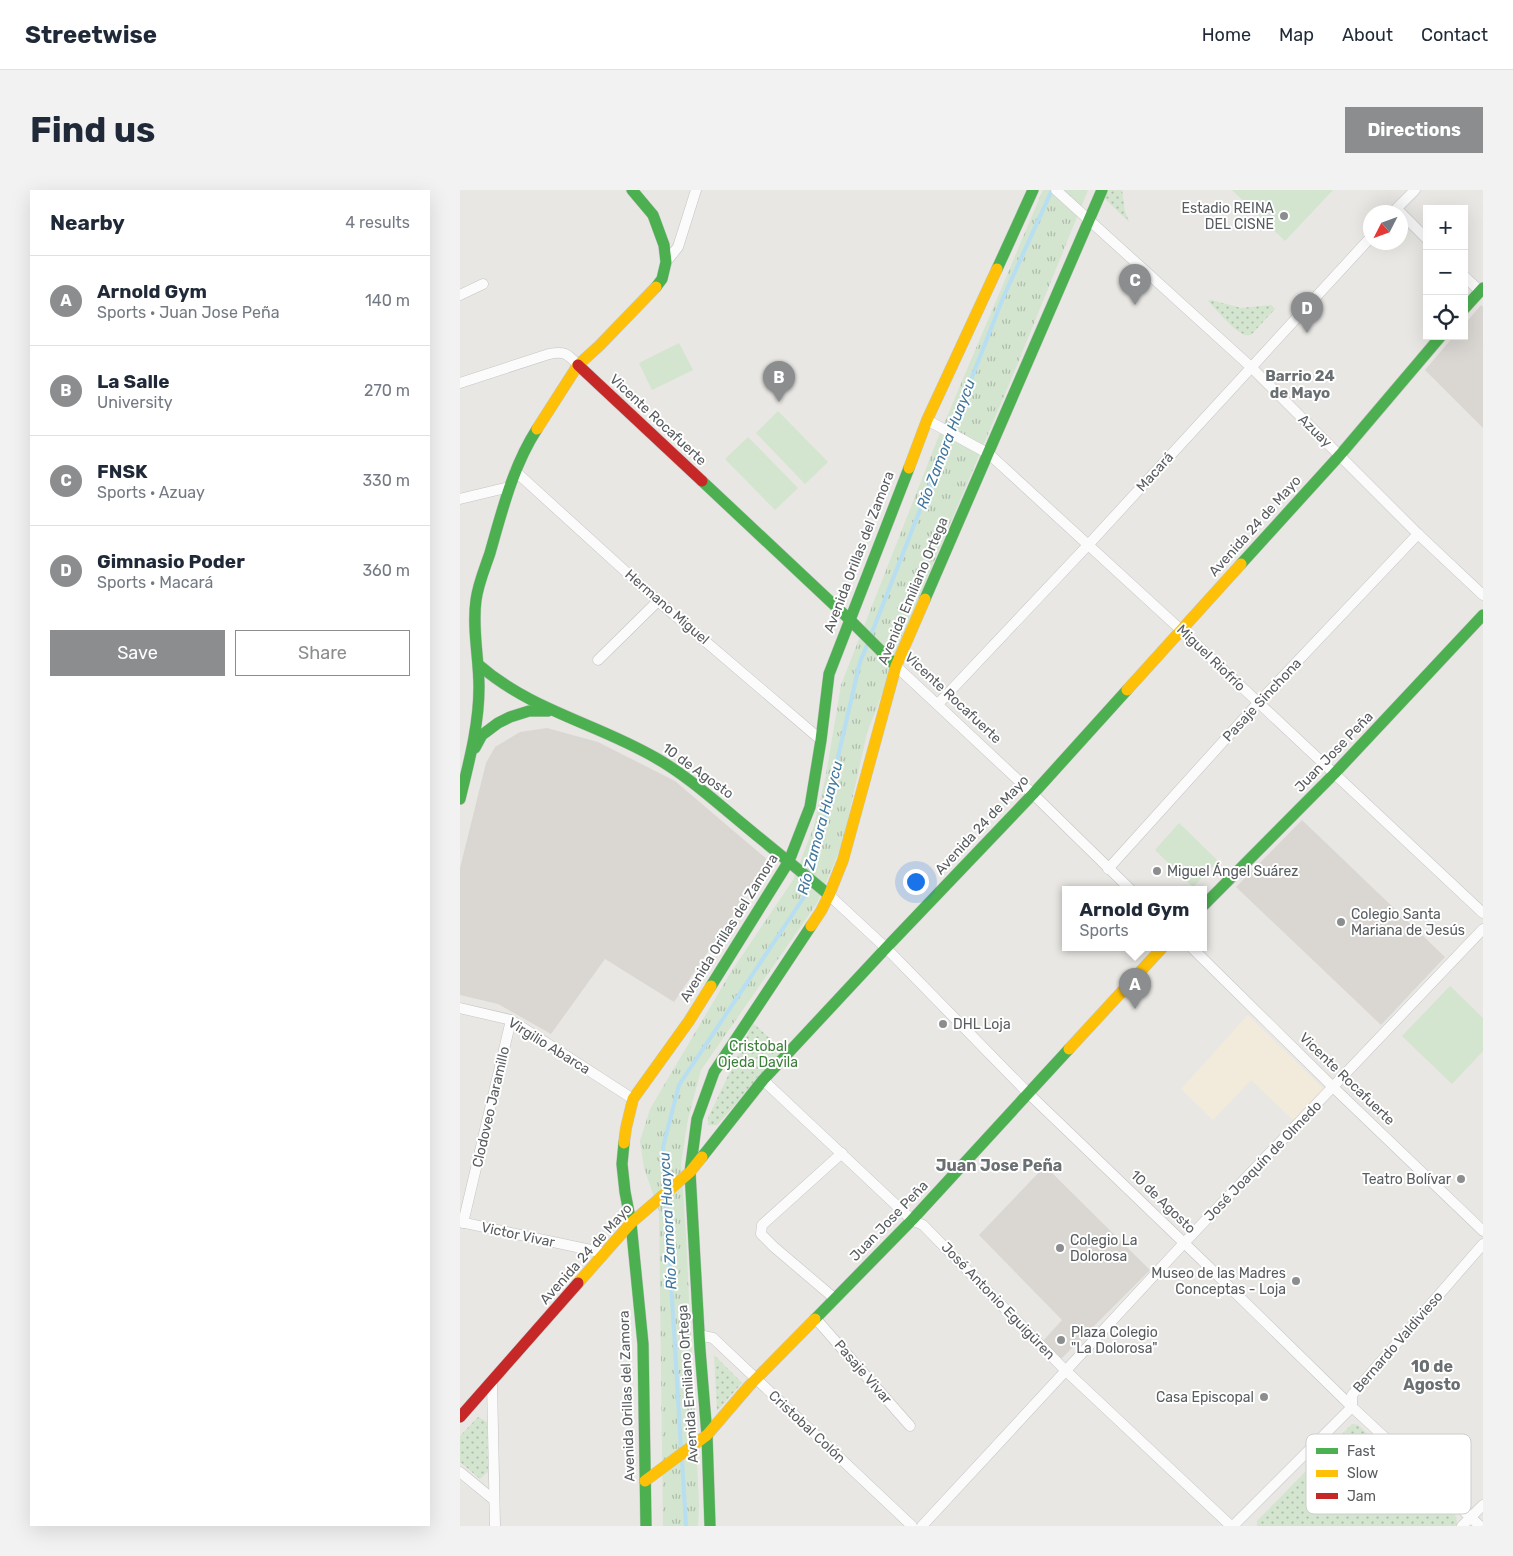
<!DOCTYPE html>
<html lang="en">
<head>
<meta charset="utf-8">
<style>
	:root { --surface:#fff; --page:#f2f2f3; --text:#1f2937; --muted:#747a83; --line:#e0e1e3; --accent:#8b8d8e }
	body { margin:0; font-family:Rubik,sans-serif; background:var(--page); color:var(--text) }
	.controls { position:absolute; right:15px; top:15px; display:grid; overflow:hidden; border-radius:0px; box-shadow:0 5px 20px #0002 }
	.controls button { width:45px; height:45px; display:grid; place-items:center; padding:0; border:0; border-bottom:1px solid var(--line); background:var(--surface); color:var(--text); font:25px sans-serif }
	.compass { position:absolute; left:903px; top:15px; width:45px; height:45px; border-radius:50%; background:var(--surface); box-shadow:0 5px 20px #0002; rotate:228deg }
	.you { position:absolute; left:455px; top:691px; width:18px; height:18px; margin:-12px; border:4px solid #fff; border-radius:50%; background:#1a73e8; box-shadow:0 0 0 8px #1a73e833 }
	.badge { display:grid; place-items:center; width:32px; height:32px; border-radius:50%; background:var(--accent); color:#fff; font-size:16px; font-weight:700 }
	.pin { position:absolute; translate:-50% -41px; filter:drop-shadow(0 1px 2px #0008) }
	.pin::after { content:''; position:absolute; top:26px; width:18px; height:15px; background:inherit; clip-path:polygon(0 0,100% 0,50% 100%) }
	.popup { position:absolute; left:602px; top:696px; width:145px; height:65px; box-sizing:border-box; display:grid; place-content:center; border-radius:0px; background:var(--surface); filter:drop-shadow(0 1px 4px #0005); font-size:16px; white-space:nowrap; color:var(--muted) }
	.popup b { font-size:19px; color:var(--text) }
	.popup::after { content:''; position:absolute; left:50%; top:100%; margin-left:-10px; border:10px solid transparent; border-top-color:var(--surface) }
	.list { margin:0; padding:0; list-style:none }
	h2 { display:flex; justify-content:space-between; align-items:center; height:65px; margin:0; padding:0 20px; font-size:21px }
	h2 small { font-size:16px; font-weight:400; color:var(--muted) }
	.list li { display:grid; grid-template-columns:32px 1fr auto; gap:15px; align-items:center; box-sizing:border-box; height:90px; padding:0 20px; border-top:1px solid var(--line) }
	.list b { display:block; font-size:19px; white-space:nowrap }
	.list p { margin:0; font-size:16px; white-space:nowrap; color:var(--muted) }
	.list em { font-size:16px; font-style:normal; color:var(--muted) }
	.actions { display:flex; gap:10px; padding:15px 20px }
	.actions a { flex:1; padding:11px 0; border:1px solid var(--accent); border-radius:0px; text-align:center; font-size:18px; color:var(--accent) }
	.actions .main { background:var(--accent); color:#fff }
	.icon { flex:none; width:28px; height:28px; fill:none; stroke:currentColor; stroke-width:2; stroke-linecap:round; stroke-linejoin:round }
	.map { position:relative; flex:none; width:1023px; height:1336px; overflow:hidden; border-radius:0px }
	header { display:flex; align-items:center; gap:30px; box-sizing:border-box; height:70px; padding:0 25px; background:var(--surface); border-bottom:1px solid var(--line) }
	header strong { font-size:24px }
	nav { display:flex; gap:28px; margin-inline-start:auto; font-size:18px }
	.intro { display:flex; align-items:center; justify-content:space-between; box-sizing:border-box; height:120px; padding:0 30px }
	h1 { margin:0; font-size:35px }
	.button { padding:12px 22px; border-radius:0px; background:var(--accent); color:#fff; font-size:18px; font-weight:700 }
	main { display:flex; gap:30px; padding:0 30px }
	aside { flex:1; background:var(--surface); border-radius:0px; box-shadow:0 5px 20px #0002 }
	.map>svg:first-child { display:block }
	.commercial { fill:#f2ebdc }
	.education { fill:#dad7d3 }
	.grass { fill:url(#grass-tufts) }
	.park { fill:url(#park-dots) }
	.pitch { fill:#d3e4cf }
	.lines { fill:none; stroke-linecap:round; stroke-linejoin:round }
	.stream { stroke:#b8def1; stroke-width:4 }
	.street-casing { stroke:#c4c4c4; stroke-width:11 }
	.fast-casing { stroke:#c5c5c5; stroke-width:12 }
	.slow-casing { stroke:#c5c5c5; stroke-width:12 }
	.jam-casing { stroke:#c5c5c5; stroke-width:12 }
	.street { stroke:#fcfbfb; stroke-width:10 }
	.fast { stroke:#4caf50; stroke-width:11 }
	.slow { stroke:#ffc107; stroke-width:11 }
	.jam { stroke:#c62828; stroke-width:11 }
	.poi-dot { fill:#8b8d8e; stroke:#fff; stroke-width:2 }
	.labels { text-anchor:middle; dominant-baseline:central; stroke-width:4; stroke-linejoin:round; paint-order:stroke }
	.poi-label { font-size:14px; fill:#595d60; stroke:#fff; text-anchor:start }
	.street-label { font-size:14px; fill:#595d60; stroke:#fff }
	.park-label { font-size:14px; fill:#3d7e3a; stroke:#fff }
	.neighbourhood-label { font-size:15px; font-weight:bold; fill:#6a6f72; stroke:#fff }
	.water-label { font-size:15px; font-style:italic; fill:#41779e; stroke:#fff }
	.quarter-label { font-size:16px; font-weight:bold; fill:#6a6f72; stroke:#fff }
	.key { fill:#fff; stroke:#cdcecf; stroke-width:1 }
	.key-label { font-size:14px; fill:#595d60 }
</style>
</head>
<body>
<header>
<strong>Streetwise</strong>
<nav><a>Home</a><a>Map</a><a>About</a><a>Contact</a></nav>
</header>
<div class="intro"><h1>Find us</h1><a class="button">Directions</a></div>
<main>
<aside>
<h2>Nearby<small>4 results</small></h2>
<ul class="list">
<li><span class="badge">A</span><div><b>Arnold Gym</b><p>Sports · Juan Jose Peña</p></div><em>140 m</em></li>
<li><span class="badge">B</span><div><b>La Salle</b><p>University</p></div><em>270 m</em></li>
<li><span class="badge">C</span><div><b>FNSK</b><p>Sports · Azuay</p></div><em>330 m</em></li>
<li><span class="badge">D</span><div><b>Gimnasio Poder</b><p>Sports · Macará</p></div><em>360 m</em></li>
</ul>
<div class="actions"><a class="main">Save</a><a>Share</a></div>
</aside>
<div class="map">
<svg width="1023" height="1336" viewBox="0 0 1023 1336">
	<defs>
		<pattern id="grass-tufts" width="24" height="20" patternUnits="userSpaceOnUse" patternTransform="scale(1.25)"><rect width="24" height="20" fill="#d3e4cf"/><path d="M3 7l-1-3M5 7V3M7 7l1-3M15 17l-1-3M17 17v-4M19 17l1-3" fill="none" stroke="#aebcab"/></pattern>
		<pattern id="park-dots" width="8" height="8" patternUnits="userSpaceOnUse" patternTransform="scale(1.25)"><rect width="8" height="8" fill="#d3e4cf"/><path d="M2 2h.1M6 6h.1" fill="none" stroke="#aebcab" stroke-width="1.8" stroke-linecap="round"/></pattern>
	</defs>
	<rect width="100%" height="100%" fill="#e8e7e3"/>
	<polygon class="commercial" points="788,825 866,901 835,932 791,890 753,930 721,899"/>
	<g class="education">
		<polygon points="1021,115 1023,117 1023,238 965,180 994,146 1004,146 1004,135"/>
		<polygon points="87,538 138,552 215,591 309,671 214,812 145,769 91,844 38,814 0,805 0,678 26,573 35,557 60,542"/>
		<polygon points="842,630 985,767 921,835 776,697"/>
		<polygon points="585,976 690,1080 601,1169 583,1151 602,1130 519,1045"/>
	</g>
	<polygon class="grass" points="583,0 628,0 555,180 458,410 407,543 382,655 357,713 241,880 228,929 221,974 226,1046 239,1314 238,1336 203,1336 199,1021 184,978 180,951 190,919 271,782 333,690 353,639 366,585 381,495 478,248"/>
	<g class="park">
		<polygon points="643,0 662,0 665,21 669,32 645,9"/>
		<path d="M751 110 781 118 811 115 815 119 791 145C787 145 786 146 783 144 773 140 756 119 748 111Z"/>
		<polygon points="293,833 324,861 257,935 248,935 248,928"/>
		<polygon points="254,1165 282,1193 257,1221"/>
		<polygon points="18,1227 27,1232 28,1282 26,1283 20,1289 0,1272 0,1246"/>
		<polygon points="892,1234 898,1235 996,1326 997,1334 995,1336 797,1336 797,1331"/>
	</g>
	<g class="pitch">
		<polygon points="772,0 873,0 825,51"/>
		<polygon points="219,153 233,180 192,200 179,173"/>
		<polygon points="318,221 368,272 345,294 296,243"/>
		<polygon points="288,247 338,298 315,320 265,269"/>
		<polygon points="719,633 758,671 733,697 695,660"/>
		<polygon points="990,796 1023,828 1023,861 992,894 942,846"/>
	</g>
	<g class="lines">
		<g class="stream">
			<polyline points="411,445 543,108 592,0"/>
			<polyline points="349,684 361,647 377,571 400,472 408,453"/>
			<polyline points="206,998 203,957 219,895 344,707 347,693"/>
			<polyline points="206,1008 221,1258"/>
			<polyline points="222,1270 226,1336"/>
		</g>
		<g class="street-casing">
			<g id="street">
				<polyline points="596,0 791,177 958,344 1023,405"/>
				<polyline points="933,22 955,0"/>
				<polyline points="941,23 967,49"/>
				<polyline points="206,72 218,57 236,0"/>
				<polyline points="1004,86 1020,101"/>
				<polyline points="0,105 23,94"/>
				<path d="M0 193 89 164C104 161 107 163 118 175"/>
				<polyline points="467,230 529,264 721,440 1023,723"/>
				<polyline points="55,281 198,411 361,550"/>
				<polyline points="0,309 49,297"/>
				<polyline points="138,470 198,411"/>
				<polyline points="436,476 573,604 671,700"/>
				<polyline points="478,514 629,354 911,47"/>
				<polyline points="648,679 798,513 958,344"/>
				<polyline points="369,705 426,758 568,903 747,1075 892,1217 1020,1336"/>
				<polyline points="732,758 873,897 1023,1041"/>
				<polyline points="0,818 51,830 173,909"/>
				<polyline points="303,890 452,1030 463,1035 605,1180 771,1336"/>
				<polyline points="0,1032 145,1063"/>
				<polyline points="3,1033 51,830"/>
				<polyline points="374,1108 314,1057 301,1044 302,1035 382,963"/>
				<polyline points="356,1129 450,1236"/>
				<polyline points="239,1145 253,1148 452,1336"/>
				<polyline points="32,1192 35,1336"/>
				<polyline points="0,1282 34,1310"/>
				<polyline points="462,1336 724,1053 1023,739"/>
				<polyline points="773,1336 892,1217 892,1205 1023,1054"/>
				<polyline points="1002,1336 1023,1315"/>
			</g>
		</g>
		<g class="fast-casing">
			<g id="fast">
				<polyline points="172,0 193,25 204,55 206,72 202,89 196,97"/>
				<polyline points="537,79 573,0"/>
				<polyline points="1004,119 1023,98"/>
				<polyline points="242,291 389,429 436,476"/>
				<polyline points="781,374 880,265 981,146"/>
				<polyline points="465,409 642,0"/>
				<path d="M19 475C70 520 138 534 196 568 224 584 248 605 272 625 304 652 337 678 369 705"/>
				<polyline points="15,558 22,545 38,533 50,527 69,521 88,521"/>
				<path d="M0 609C9 572 19 535 19 497 19 468 12 439 16 410 18 394 25 378 30 363 42 321 53 276 77 239"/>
				<polyline points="744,715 874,584 1023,425"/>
				<polyline points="251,796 329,671 350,617 361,550 369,484 449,278"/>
				<polyline points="164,953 162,974 165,1002 171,1033 183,1154 186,1336"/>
				<polyline points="242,967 303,890 426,758 573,604 667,500"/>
				<polyline points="355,1129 452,1030 609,859"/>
				<polyline points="250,1336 247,1245 240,1160 230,982 237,929 254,882 351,736"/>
			</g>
		</g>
		<g class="slow-casing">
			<g id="slow">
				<polyline points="77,239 118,175 139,156 196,97"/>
				<polyline points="449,278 467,230 537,79"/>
				<polyline points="667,500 781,374"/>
				<polyline points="351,736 361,721 369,705 383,670 436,476 465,409"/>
				<polyline points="609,859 702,758"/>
				<polyline points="164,953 166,938 173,909 229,831 251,796"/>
				<polyline points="118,1093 171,1033 230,982 242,967"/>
				<polyline points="185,1291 247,1245 289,1196 355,1129"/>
			</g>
		</g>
		<g class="jam-casing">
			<g id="jam">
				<polyline points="118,175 242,291"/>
				<polyline points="0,1227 118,1093"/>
			</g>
		</g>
		<use href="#street" class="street"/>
		<use href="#fast" class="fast"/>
		<use href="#slow" class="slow"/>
		<use href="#jam" class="jam"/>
	</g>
	<g class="poi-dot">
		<circle cx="824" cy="26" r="5"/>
		<circle cx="697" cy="681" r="5"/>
		<circle cx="881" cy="732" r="5"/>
		<circle cx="483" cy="834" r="5"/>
		<circle cx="1001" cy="989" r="5"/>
		<circle cx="600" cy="1058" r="5"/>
		<circle cx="836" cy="1091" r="5"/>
		<circle cx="601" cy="1150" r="5"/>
		<circle cx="804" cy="1207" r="5"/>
	</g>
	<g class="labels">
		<g class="poi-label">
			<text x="814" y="18" text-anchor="end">Estadio REINA<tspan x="814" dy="16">DEL CISNE</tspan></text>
			<text x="707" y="681">Miguel Ángel Suárez</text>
			<text x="891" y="724">Colegio Santa<tspan x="891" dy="16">Mariana de Jesús</tspan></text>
			<text x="493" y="834">DHL Loja</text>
			<text x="991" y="989" text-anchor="end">Teatro Bolívar</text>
			<text x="610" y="1050">Colegio La<tspan x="610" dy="16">Dolorosa</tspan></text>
			<text x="826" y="1083" text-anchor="end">Museo de las Madres<tspan x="826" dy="16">Conceptas - Loja</tspan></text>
			<text x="611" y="1142">Plaza Colegio<tspan x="611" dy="16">"La Dolorosa"</tspan></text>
			<text x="794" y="1207" text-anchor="end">Casa Episcopal</text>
		</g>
		<g class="street-label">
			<text transform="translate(198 230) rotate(43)">Vicente Rocafuerte</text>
			<text transform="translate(855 241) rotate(44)">Azuay</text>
			<text transform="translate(695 282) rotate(-48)">Macará</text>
			<text transform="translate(795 336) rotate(-48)">Avenida 24 de Mayo</text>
			<text transform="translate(399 362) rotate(-69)">Avenida Orillas del Zamora</text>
			<text transform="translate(453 401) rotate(-67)">Avenida Emiliano Ortega</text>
			<text transform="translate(207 417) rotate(41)">Hermano Miguel</text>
			<text transform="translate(751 468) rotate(44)">Miguel Riofrío</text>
			<text transform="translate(493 508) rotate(43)">Vicente Rocafuerte</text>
			<text transform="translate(802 510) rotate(-47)">Pasaje Sinchona</text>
			<text transform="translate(874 562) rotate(-46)">Juan Jose Peña</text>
			<text transform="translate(238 581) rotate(36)">10 de Agosto</text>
			<text transform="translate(522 635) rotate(-47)">Avenida 24 de Mayo</text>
			<text transform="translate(269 738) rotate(-58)">Avenida Orillas del Zamora</text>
			<text transform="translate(89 856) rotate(32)">Virgilio Abarca</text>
			<text transform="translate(887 889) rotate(44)">Vicente Rocafuerte</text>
			<text transform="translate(31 917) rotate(-77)">Clodoveo Jaramillo</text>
			<text transform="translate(803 971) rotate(-46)">José Joaquín de Olmedo</text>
			<text transform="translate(703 1012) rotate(44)">10 de Agosto</text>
			<text transform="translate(429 1031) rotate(-46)">Juan Jose Peña</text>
			<text transform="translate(58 1045) rotate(12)">Victor Vivar</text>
			<text transform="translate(126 1064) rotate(-48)">Avenida 24 de Mayo</text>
			<text transform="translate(538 1111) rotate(46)">José Antonio Eguigüren</text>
			<text transform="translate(938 1152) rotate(-49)">Bernardo Valdivieso</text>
			<text transform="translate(403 1182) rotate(49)">Pasaje Vivar</text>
			<text transform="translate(228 1194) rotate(-94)">Avenida Emiliano Ortega</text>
			<text transform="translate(167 1206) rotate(-92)">Avenida Orillas del Zamora</text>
			<text transform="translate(347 1237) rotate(43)">Cristobal Colón</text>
		</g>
		<g class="park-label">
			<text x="298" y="856">Cristobal<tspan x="298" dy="16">Ojeda Davila</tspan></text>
		</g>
		<g class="neighbourhood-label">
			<text x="840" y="186">Barrio 24<tspan x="840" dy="17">de Mayo</tspan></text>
		</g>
		<g class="water-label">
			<text transform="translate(486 254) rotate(-69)">Río Zamora Huaycu</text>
			<text transform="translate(360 638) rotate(-75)">Río Zamora Huaycu</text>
			<text transform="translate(208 1031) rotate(-93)">Río Zamora Huaycu</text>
		</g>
		<g class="quarter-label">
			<text x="539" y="975">Juan Jose Peña</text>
			<text x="972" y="1176">10 de<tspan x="972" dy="18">Agosto</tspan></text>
		</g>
	</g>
	<rect x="846" y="1244" width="165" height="80" rx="8" class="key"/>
	<rect x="856" y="1258" width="22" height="6" fill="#4caf50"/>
	<rect x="856" y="1280" width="22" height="7" fill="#ffc107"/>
	<rect x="856" y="1303" width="22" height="6" fill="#c62828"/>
	<g class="key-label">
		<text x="887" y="1266">Fast</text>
		<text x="887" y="1288">Slow</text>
		<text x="887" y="1311">Jam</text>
	</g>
</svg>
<div class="controls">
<button>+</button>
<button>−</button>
<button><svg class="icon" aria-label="locate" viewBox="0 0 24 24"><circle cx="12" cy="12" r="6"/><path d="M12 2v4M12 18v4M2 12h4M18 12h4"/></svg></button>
</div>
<svg class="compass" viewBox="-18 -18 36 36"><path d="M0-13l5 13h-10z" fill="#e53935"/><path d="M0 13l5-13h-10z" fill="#747a83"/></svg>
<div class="you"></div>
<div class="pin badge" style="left:675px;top:819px">A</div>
<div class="popup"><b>Arnold Gym</b>Sports</div>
<div class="pin badge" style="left:319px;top:212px">B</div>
<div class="pin badge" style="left:675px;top:115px">C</div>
<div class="pin badge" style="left:847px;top:143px">D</div>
</div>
</main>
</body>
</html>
